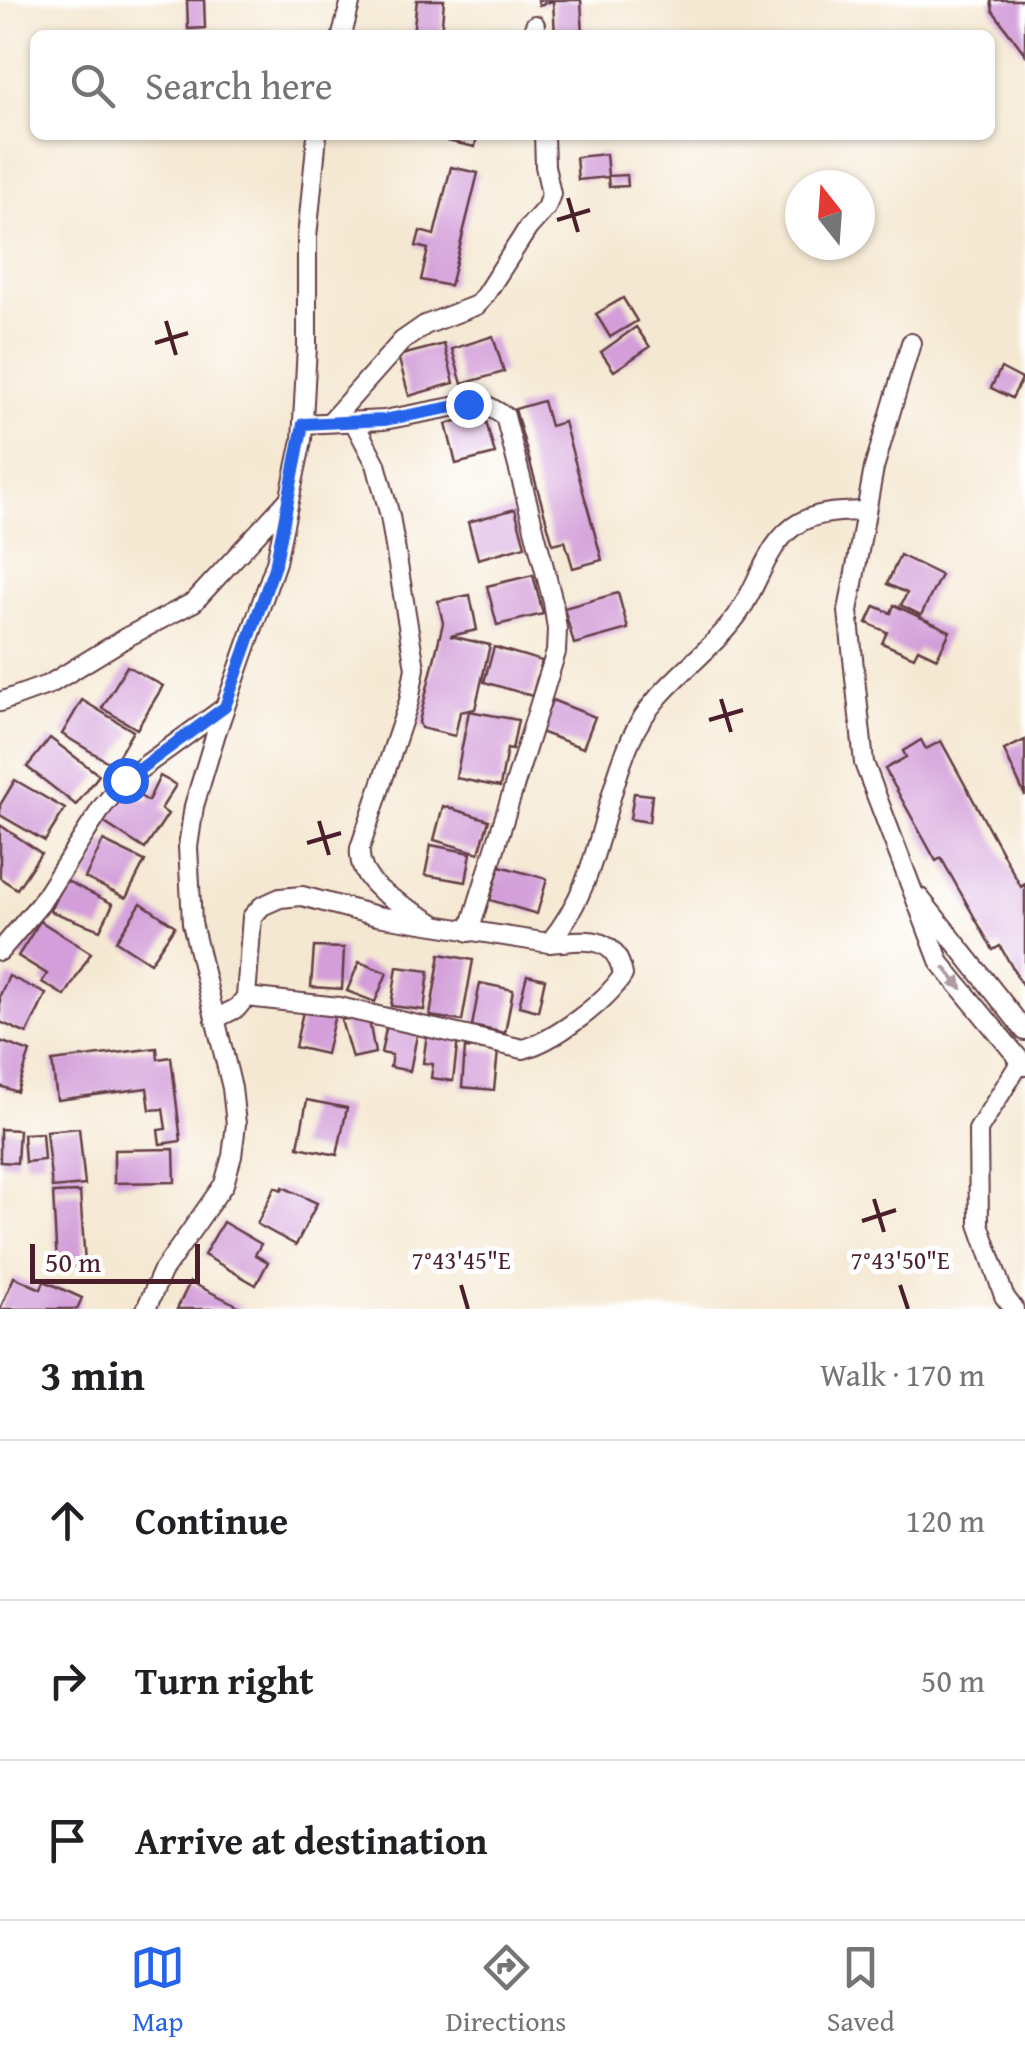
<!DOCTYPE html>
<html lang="en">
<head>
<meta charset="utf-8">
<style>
	:root { --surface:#fff; --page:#f2f2f2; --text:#202124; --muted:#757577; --line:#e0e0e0; --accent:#2563eb }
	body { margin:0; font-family:"Gentium Book Plus",serif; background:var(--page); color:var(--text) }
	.compass { position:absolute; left:785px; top:170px; width:90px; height:90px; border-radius:50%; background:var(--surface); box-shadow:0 2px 8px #0004; rotate:343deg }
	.scale { position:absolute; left:30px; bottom:25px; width:170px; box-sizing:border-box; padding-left:10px; border:5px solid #4a1f2b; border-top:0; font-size:28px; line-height:35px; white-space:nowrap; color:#4a1f2b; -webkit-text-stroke:8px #fff; paint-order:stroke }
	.stop { position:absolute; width:30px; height:30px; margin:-22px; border:8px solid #2563eb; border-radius:50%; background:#fff }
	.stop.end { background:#2563eb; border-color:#fff; box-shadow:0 2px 10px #0008 }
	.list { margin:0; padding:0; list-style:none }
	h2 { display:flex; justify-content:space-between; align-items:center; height:130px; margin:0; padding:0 40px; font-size:42px }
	h2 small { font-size:32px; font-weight:400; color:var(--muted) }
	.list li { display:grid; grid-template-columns:65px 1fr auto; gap:30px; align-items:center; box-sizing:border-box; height:160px; padding:0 40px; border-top:2px solid var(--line) }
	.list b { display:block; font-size:38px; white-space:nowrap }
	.list em { font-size:32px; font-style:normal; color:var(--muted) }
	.icon { flex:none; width:55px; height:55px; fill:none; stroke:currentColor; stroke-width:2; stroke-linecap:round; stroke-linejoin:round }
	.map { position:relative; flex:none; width:1025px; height:1309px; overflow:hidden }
	.search { position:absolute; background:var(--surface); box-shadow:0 2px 8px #0004; left:30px; right:30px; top:30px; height:110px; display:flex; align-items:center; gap:25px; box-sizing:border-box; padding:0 35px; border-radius:15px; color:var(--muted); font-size:38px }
	.sheet { height:610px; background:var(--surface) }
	nav { display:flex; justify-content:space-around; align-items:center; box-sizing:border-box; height:140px; border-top:2px solid var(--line); background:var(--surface); font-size:28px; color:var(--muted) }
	nav a { display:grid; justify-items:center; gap:5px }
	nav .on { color:var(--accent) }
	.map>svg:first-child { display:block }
	.building { fill:#d39ed9 }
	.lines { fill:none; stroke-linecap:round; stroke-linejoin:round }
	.minor-casing { stroke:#643d44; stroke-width:22 }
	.minor { stroke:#fff; stroke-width:18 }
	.oneway { fill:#ae9aa0 }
	.route { stroke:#2563eb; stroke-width:12 }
	.ticks { fill:none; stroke:#4a1f2b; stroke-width:4 }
	.ticks-label { font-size:25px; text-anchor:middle; fill:#4a1f2b; stroke:#fff; stroke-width:10; stroke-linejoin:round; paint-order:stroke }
</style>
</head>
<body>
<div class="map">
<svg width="1025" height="1309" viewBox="0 0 1025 1309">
	<rect width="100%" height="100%" fill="#fff"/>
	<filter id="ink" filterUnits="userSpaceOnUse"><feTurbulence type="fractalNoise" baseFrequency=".01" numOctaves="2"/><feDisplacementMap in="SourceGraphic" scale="20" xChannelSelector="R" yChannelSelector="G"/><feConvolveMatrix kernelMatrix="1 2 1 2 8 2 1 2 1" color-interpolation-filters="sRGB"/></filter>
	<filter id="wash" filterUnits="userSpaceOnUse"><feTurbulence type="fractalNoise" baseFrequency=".0048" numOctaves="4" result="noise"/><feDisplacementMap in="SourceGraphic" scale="40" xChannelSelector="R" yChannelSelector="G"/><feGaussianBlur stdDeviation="2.25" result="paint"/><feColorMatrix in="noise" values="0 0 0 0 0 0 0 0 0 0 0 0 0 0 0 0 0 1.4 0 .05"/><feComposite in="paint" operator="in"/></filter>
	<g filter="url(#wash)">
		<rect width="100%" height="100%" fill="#f5e8d2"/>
		<g id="blocks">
			<g class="building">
				<polygon points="187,0 204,0 205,28 188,29"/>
				<polygon points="417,0 444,0 441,35 413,35"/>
				<polygon points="538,0 581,0 583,35 555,35 553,1 539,5"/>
				<polygon points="991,0 1025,0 1025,54 993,11"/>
				<polygon points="448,135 477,135 475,147 447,141"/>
				<polygon points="606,154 608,176 627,175 628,186 609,187 608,177 578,180 576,157"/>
				<polygon points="451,167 478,173 450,286 421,280 428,249 416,246 420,231 434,235"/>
				<polygon points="623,298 637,321 610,337 596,314"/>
				<polygon points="636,327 650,347 614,371 601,352"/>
				<polygon points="493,336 504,372 462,384 452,349"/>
				<polygon points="444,344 454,383 409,396 398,356"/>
				<polygon points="1001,368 1022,379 1012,398 991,388"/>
				<polygon points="543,401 550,426 564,422 602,560 573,568 565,541 553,544 515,409"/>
				<polygon points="484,414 495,454 456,464 446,424"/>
				<polygon points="515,509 525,546 478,559 468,522"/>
				<polygon points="900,555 941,575 921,615 901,605 907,593 887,584"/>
				<polygon points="533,575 543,614 497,625 487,586"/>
				<polygon points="618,593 628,629 574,644 564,608"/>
				<polygon points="470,595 477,630 450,636 490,645 475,709 460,712 455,736 421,728 419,722 443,623 438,601"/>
				<polygon points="894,605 950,631 937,658 918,649 914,657 882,643 887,632 867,623 875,606 891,613"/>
				<polygon points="494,647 542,661 532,696 484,682"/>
				<polygon points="127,666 163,686 137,729 102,708"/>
				<polygon points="82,700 133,731 113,765 62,734"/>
				<polygon points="552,700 595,717 583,748 540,732"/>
				<polygon points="469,711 518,720 512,750 507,749 500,787 456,778"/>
				<polygon points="50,738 99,775 76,805 27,767"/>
				<polygon points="921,740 926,749 941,741 1021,887 1025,884 1025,990 1000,946 993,950 941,858 936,861 885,769 906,757 903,751"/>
				<polygon points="1025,740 1025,796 1004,750"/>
				<polygon points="160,776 176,785 161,809 168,814 145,849 100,820 122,785 148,801"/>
				<polygon points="15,780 65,809 45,841 0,815 0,805"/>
				<polygon points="634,793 652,795 649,822 630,819"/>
				<polygon points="443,806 489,820 479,853 434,840"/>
				<polygon points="0,825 41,853 17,889 0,878"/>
				<polygon points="103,841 145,861 126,898 85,878"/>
				<polygon points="431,845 471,853 466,882 425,875"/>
				<polygon points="500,866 547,879 537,914 490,900"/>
				<polygon points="65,880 113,904 100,930 50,911"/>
				<polygon points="141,903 175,926 150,963 116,941"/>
				<polygon points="40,921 91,953 65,996 42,982 47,974 18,956"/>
				<polygon points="314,947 344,948 342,989 311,987"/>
				<polygon points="440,954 473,960 462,1021 430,1016"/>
				<polygon points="359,962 387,973 375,1002 347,991"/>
				<polygon points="397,967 429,971 424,1010 391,1006"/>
				<polygon points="527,975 545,979 538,1011 519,1006"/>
				<polygon points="9,976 46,994 27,1034 0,1022 0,995"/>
				<polygon points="480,983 513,990 505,1033 472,1026"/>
				<polygon points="304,1007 335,1014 326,1054 295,1047"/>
				<polygon points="368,1015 375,1053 352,1058 341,1020"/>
				<polygon points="387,1024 418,1030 410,1071 390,1067 392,1055 381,1053"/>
				<polygon points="427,1034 458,1038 453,1081 431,1078 433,1064 423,1063"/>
				<polygon points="0,1041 30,1052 17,1092 0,1086"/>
				<polygon points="157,1048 158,1059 171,1057 181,1141 160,1144 158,1130 166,1129 163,1109 150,1110 147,1088 57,1100 52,1061"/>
				<polygon points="465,1048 498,1051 494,1090 462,1087"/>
				<polygon points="307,1100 347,1108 337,1155 298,1147"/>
				<polygon points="79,1128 85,1185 52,1188 46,1131"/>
				<polygon points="0,1129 19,1130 17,1163 0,1162"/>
				<polygon points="42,1133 44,1160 25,1162 23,1134"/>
				<polygon points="174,1149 175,1182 114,1183 114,1150"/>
				<polygon points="275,1187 282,1190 283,1187 317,1203 296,1245 257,1224"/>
				<polygon points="80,1192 85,1263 57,1265 53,1193"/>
				<polygon points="223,1222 261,1244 255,1255 268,1262 256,1285 204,1255"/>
				<polygon points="14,1277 41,1289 44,1281 82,1298 77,1309 0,1309"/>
				<polygon points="190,1282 245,1309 177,1309"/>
			</g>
		</g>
	</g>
	<g filter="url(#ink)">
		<use href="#blocks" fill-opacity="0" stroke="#643d44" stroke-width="2.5"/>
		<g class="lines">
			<g class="minor-casing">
				<g id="minor">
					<polyline points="342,35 351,0"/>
					<polyline points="534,35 535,25"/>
					<polyline points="911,343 874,468 848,611 864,763 940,963 1025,1066"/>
					<polyline points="330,422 402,341 425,325 477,305 485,295 528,228 546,208 551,194 545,166 544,135"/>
					<path d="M354 422 376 464 390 516 415 668 409 701 360 848C356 887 405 905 433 923"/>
					<polyline points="303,424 384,420 468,404 486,405 505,416 553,602 557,629 556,652 469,932"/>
					<polyline points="0,702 50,684 127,637 194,602 289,499"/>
					<polyline points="920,898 1025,1031"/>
					<polyline points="0,951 40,904 103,806 125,780 224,708"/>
					<path d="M246 997 339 1007 523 1049C554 1041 606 1002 623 975 615 932 583 941 549 943"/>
					<path d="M215 1019 237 1008 246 997 252 917 262 906 280 898 302 896 377 916 549 943C601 881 600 809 631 739 654 687 704 660 736 617 758 588 766 542 799 523 818 511 844 512 866 511"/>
					<polyline points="146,1309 162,1272 224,1184 232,1156 236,1124 232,1088 192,923 188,847 194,806 216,733 276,562 302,440 307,346 307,238 317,135"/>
					<polyline points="1014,1309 1004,1296 979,1224 978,1130 1021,1061"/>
				</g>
			</g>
			<use href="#minor" class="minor"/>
		</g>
		<defs><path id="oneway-solid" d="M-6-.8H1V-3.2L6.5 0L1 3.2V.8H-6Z" transform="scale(2.5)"/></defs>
		<use class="oneway" href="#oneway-solid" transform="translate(953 978) rotate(50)"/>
	</g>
	<g class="lines" filter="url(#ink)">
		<polyline class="route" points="125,780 225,707 276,562 303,424 384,420 468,404"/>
	</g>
	<path class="ticks" d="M568 198 578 232M557 220 590 210M166 321 176 355M155 343 188 333M721 699 731 732M709 720 743 710M319 821 329 855M307 843 341 833M874 1199 884 1232M862 1221 896 1210M461 1285 468 1309M900 1285 908 1309"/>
	<g class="ticks-label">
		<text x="461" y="1269">7°43'45"E</text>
		<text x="900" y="1269">7°43'50"E</text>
	</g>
</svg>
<svg class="compass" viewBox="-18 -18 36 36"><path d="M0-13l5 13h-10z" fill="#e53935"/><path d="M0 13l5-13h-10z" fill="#757577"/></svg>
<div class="scale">50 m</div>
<div class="stop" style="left:125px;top:780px"></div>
<div class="stop end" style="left:468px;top:404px"></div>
<div class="search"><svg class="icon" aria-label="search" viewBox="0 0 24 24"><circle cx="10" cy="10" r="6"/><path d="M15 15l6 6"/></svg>Search here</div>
</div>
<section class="sheet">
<h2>3 min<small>Walk · 170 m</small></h2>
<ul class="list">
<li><svg class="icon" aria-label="ahead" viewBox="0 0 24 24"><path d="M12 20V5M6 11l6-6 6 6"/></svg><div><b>Continue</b></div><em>120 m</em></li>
<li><svg class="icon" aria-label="right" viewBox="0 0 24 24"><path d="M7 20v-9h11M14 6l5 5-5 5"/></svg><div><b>Turn right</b></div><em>50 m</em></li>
<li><svg class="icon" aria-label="arrive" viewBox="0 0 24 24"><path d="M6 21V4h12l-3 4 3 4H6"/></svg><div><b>Arrive at destination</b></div></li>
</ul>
</section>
<nav>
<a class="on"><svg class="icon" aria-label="map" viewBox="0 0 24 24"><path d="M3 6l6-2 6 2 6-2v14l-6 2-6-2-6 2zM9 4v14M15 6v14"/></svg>Map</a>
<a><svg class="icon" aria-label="directions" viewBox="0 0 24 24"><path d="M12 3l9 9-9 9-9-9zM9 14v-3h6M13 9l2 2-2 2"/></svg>Directions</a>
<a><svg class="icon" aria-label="saved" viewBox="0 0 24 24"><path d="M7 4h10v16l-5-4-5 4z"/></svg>Saved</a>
</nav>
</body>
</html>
